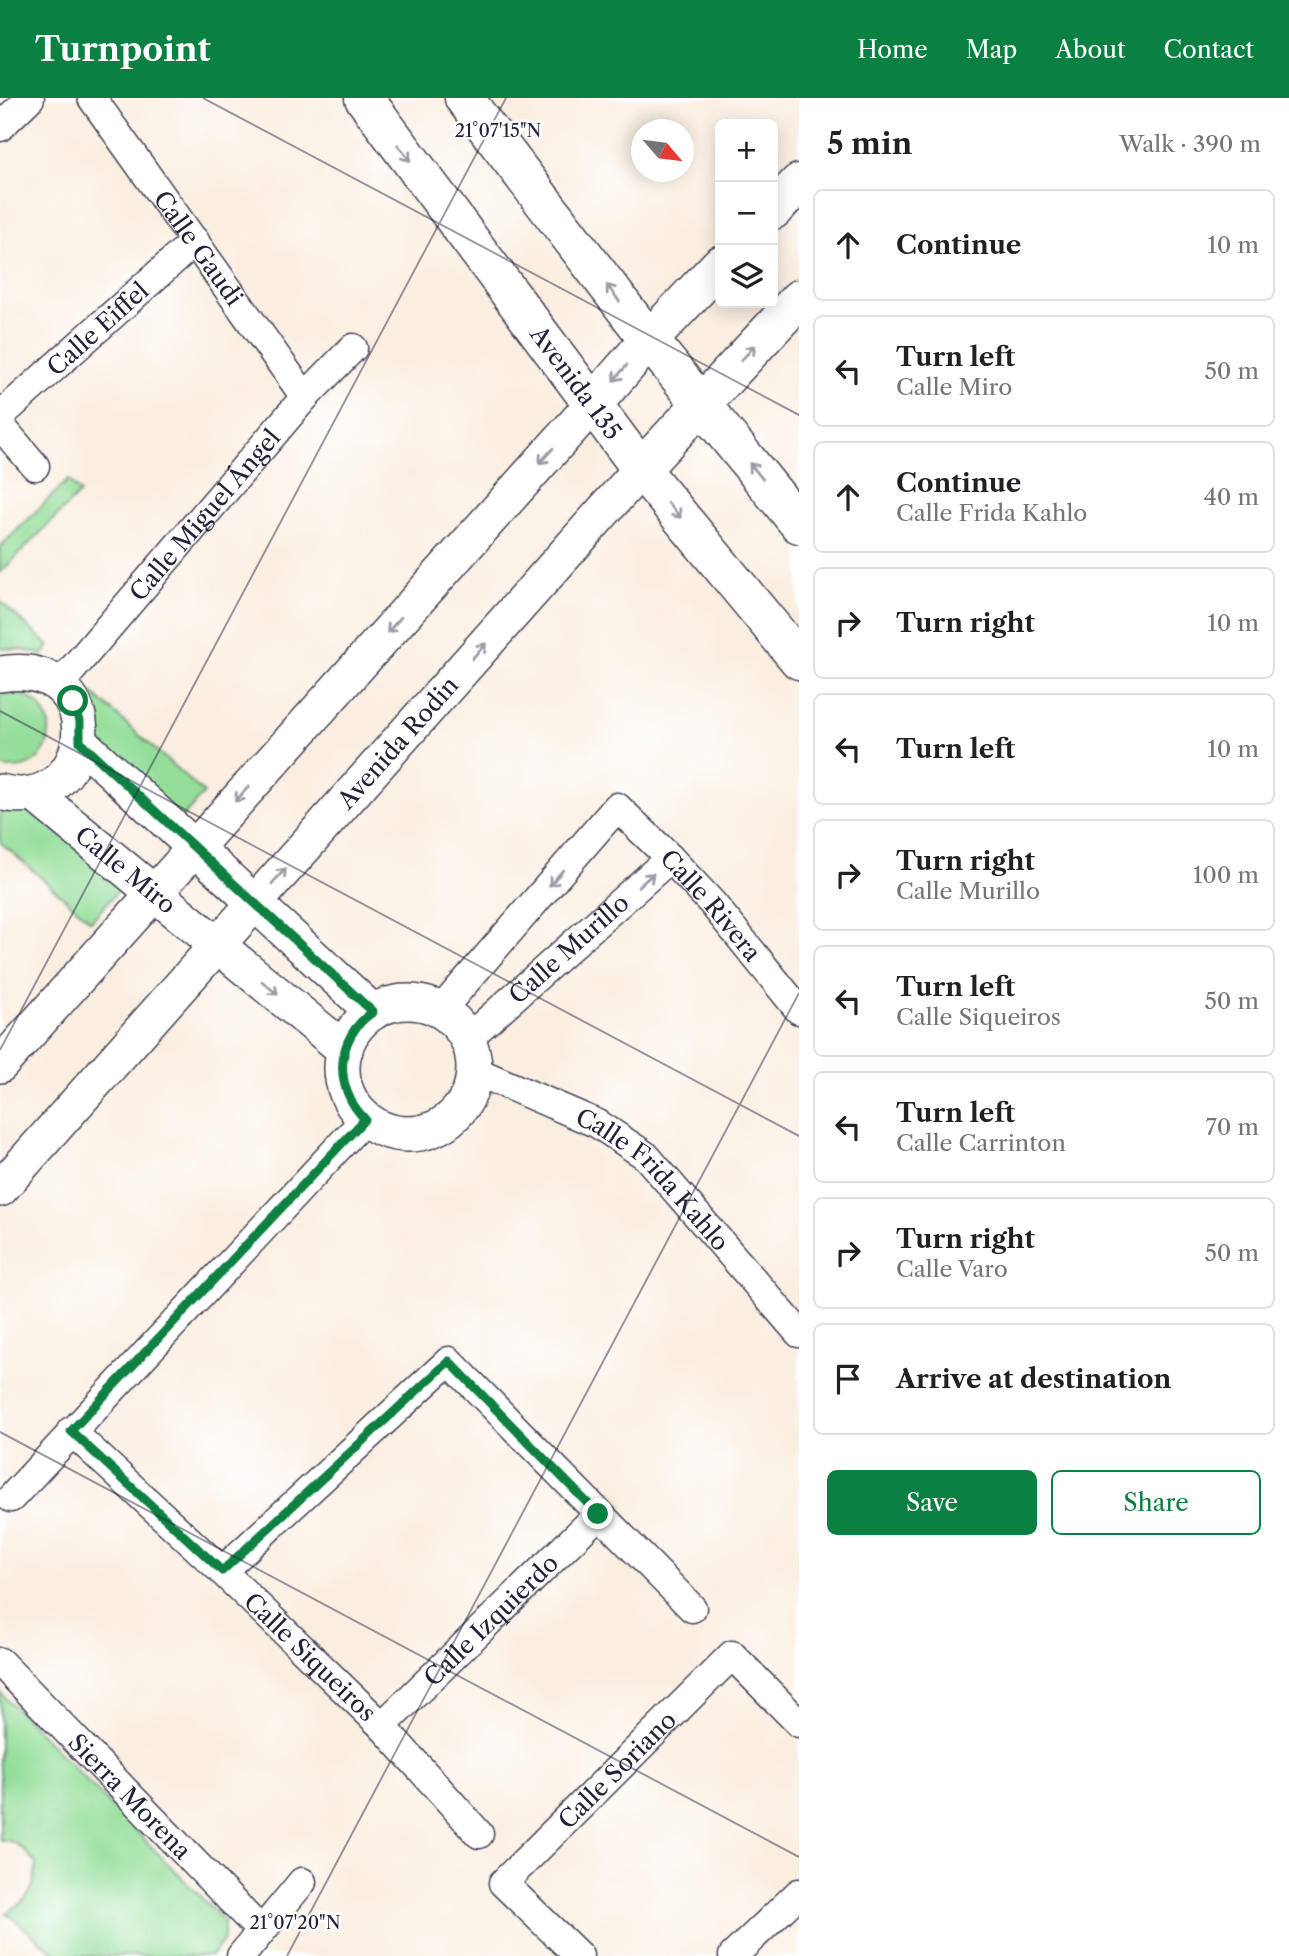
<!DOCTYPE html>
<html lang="en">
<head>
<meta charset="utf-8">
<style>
	:root { --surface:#fff; --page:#f6f6f6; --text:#202124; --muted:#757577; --line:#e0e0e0; --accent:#0b8043 }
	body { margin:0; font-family:"Libre Caslon Text",serif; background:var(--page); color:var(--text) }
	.controls { position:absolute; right:21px; top:21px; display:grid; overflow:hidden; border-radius:10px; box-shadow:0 4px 18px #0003 }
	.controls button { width:63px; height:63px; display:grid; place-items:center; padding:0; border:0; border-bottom:2px solid var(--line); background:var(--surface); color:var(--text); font:35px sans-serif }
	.compass { position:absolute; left:631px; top:21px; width:63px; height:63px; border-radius:50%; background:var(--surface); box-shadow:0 4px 18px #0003; rotate:118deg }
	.stop { position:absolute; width:21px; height:21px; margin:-16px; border:5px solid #0b8043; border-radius:50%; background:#fff }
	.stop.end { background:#0b8043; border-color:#fff; box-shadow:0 2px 7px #0008 }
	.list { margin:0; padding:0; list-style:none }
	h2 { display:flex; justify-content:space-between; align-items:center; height:91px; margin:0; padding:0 28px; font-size:30px }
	h2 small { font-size:23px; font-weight:400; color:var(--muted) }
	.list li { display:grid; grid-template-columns:46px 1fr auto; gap:21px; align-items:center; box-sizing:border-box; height:112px; margin:0 14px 14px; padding:0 14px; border:2px solid var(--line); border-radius:10px }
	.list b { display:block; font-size:26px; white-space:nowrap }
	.list p { margin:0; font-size:23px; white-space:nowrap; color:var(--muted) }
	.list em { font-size:23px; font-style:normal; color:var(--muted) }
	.actions { display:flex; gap:14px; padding:21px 28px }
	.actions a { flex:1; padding:16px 0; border:2px solid var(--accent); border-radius:10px; text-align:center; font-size:24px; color:var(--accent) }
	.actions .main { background:var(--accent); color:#fff }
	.icon { flex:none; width:38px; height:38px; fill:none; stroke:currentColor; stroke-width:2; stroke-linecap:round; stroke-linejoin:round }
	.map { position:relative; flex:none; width:799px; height:1858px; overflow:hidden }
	header { display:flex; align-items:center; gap:42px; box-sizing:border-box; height:98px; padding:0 35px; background:var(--accent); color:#fff }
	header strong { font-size:33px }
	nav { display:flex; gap:38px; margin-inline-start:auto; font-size:24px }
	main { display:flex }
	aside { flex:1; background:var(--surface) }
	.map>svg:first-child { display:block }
	.green { fill:#94de9a; stroke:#5b806a; stroke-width:2 }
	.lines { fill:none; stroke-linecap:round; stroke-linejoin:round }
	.minor-casing { stroke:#424154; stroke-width:31 }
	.tertiary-casing { stroke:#424154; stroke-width:38 }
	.secondary-casing { stroke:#424154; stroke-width:41 }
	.primary-casing { stroke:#424154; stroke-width:41 }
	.minor { stroke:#fff; stroke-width:28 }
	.tertiary { stroke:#fff; stroke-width:35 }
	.secondary { stroke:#fff; stroke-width:38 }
	.primary { stroke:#fff; stroke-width:38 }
	.oneway { stroke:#9c9ca7 }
	.route { stroke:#0b8043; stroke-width:9 }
	.ticks { fill:none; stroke:#22223b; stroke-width:2; stroke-opacity:0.45 }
	.labels { text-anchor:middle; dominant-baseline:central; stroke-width:5; stroke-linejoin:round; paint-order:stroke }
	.street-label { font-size:24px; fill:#22223b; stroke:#fff }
	.ticks-label { font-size:18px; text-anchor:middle; fill:#22223b; stroke:#fff; stroke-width:5; stroke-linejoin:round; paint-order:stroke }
</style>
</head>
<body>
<header>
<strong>Turnpoint</strong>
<nav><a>Home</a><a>Map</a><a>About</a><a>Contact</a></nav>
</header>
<main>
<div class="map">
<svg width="799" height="1858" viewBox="0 0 799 1858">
	<rect width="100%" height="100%" fill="#fff"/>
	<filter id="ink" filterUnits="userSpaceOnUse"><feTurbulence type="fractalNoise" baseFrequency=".0143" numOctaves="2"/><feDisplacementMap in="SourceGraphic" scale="14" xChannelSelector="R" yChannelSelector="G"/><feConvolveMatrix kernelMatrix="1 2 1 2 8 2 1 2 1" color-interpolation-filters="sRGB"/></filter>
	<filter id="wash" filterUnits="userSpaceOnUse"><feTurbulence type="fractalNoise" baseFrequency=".00686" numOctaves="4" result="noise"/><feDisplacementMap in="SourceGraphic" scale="28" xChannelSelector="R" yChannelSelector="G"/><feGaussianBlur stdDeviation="1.57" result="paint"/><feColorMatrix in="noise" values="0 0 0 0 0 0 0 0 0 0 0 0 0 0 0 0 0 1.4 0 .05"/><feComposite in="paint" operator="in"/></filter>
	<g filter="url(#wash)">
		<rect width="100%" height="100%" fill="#faeee0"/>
		<g class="green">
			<polygon points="68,382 80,395 0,475 0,449"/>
			<polygon points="0,503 49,548 43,557 23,552 0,550"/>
			<polygon points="81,585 204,695 182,720 93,644 78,589"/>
			<path d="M14 594C72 608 52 683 0 668V597Z"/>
			<polygon points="29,712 123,787 91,823 0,744 0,713 8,714"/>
			<path d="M0 1594 224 1823V1842L211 1858H59L6 1815C29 1802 35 1793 36 1766 27 1754 16 1741 0 1742Z"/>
		</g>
	</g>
	<g filter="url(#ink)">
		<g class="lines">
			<g class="minor-casing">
				<g id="minor">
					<path id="s1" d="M92 0 305 299"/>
					<polyline points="0,29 30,0"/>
					<path id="s2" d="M0 318 195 143"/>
					<polyline points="0,327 35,368"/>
					<path id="s3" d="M59 587 305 299 353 250"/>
					<path id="s4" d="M440 913 617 709 670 760 712 805 799 912"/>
					<path id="s5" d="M467 941 670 760"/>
					<path id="s6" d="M473 972 598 1026 646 1058 799 1235"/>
					<path id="s7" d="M71 1333 222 1473 382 1628 479 1736"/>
					<polyline points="11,1400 365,1021"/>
					<polyline points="222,1473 449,1263 692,1510"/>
					<path id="s8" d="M0 1564 261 1833"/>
					<path id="s9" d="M382 1628 599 1416"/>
					<polyline points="241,1858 302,1784"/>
					<path id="s10" d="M579 1858 503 1785 732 1557 799 1625"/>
					<polyline points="733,1858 799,1795"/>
				</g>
			</g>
			<g class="tertiary-casing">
				<g id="tertiary">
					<path d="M0 576C116 558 96 720 0 694"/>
					<polyline points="80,644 373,914"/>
					<path id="s11" d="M34 696 345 952"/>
					<circle cx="408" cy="970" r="66"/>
					<polyline points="0,967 592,307"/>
					<path id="s12" d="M0 1091 641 371"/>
				</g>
			</g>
			<g class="secondary-casing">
				<g id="secondary">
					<polyline points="773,112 799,85"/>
					<polyline points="592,307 649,242 720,167"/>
					<polyline points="641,371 799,201"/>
				</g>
			</g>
			<g class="primary-casing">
				<g id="primary">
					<path id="s13" d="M364 0 641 371 799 562"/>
					<polyline points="464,0 649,242 799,426"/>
				</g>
			</g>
			<use href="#minor" class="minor"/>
			<use href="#tertiary" class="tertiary"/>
			<use href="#secondary" class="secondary"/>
			<use href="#primary" class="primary"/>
		</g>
		<defs><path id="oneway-shaft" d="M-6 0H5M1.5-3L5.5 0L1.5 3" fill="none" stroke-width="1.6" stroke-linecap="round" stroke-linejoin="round" transform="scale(1.75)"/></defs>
		<g class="oneway">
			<use href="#oneway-shaft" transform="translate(404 55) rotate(53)"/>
			<use href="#oneway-shaft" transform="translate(613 195) rotate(-127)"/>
			<use href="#oneway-shaft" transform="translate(748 255) rotate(-47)"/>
			<use href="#oneway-shaft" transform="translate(620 275) rotate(131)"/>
			<use href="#oneway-shaft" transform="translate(546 358) rotate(132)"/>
			<use href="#oneway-shaft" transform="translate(756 373) rotate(-129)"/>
			<use href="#oneway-shaft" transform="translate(674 412) rotate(50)"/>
			<use href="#oneway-shaft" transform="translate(394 527) rotate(132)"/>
			<use href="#oneway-shaft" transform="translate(479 553) rotate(-48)"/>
			<use href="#oneway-shaft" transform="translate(242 696) rotate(132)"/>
			<use href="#oneway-shaft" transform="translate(279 778) rotate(-48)"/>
			<use href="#oneway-shaft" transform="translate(556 780) rotate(131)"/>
			<use href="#oneway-shaft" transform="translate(646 782) rotate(-42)"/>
			<use href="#oneway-shaft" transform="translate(270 890) rotate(40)"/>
		</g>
	</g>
	<g class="lines" filter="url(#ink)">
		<path class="route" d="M73 603 80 623V644L373 914C335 939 333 990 365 1021L71 1333 222 1473 449 1263 598 1416"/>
	</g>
	<path class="ticks" d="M203 0 799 317M0 613 799 1038M0 952 506 0M0 1334 799 1759M287 1858 799 895"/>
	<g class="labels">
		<g class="street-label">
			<text stroke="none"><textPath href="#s1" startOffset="184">Calle Gaudi</textPath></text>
			<text stroke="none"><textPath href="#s2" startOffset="131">Calle Eiffel</textPath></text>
			<text stroke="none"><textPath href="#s13" startOffset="355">Avenida 135</textPath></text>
			<text stroke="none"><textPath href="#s3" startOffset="224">Calle Miguel Ángel</textPath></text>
			<text stroke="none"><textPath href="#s12" startOffset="598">Avenida Rodin</textPath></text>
			<text stroke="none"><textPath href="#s11" startOffset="119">Calle Miro</textPath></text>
			<text stroke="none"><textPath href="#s4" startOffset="406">Calle Rivera</textPath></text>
			<text stroke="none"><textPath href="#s5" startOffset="136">Calle Murillo</textPath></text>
			<text stroke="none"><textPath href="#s6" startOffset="214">Calle Frida Kahlo</textPath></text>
			<text stroke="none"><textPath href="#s9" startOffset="152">Calle Izquierdo</textPath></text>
			<text stroke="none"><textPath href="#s7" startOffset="329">Calle Siqueiros</textPath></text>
			<text stroke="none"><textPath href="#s10" startOffset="266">Calle Soriano</textPath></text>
			<text stroke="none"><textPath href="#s8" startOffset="187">Sierra Morena</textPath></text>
		</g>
	</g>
	<g class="ticks-label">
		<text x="498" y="39">21°07'15"N</text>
		<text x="295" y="1831">21°07'20"N</text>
	</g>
</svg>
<div class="controls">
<button>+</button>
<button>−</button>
<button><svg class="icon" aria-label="layers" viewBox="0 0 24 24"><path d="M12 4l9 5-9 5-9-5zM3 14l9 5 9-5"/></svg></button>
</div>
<svg class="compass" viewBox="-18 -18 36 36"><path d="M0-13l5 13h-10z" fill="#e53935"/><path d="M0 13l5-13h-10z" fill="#757577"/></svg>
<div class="stop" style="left:73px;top:603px"></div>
<div class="stop end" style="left:598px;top:1416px"></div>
</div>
<aside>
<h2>5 min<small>Walk · 390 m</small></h2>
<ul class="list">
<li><svg class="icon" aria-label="ahead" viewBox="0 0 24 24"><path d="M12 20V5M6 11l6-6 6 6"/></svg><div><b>Continue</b></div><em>10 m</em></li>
<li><svg class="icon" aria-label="left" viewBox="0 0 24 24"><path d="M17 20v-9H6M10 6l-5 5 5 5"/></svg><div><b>Turn left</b><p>Calle Miro</p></div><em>50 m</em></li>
<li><svg class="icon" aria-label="ahead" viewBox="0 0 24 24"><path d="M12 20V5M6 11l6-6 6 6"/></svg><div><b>Continue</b><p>Calle Frida Kahlo</p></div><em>40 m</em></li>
<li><svg class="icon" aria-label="right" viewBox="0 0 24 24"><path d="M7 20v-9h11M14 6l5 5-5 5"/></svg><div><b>Turn right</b></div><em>10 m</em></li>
<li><svg class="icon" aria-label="left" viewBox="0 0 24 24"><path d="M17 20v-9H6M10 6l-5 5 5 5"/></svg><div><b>Turn left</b></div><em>10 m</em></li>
<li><svg class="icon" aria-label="right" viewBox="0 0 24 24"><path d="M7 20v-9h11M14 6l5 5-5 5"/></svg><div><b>Turn right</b><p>Calle Murillo</p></div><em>100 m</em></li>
<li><svg class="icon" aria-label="left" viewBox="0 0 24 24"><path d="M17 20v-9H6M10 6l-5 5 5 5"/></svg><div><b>Turn left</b><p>Calle Siqueiros</p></div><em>50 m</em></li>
<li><svg class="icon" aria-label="left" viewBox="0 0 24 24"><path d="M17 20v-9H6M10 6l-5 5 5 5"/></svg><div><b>Turn left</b><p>Calle Carrinton</p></div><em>70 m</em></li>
<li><svg class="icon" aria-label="right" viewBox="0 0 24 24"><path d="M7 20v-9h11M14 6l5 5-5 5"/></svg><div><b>Turn right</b><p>Calle Varo</p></div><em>50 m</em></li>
<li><svg class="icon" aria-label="arrive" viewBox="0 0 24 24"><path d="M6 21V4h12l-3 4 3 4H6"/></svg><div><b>Arrive at destination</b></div></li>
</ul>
<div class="actions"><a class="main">Save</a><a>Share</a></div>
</aside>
</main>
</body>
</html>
